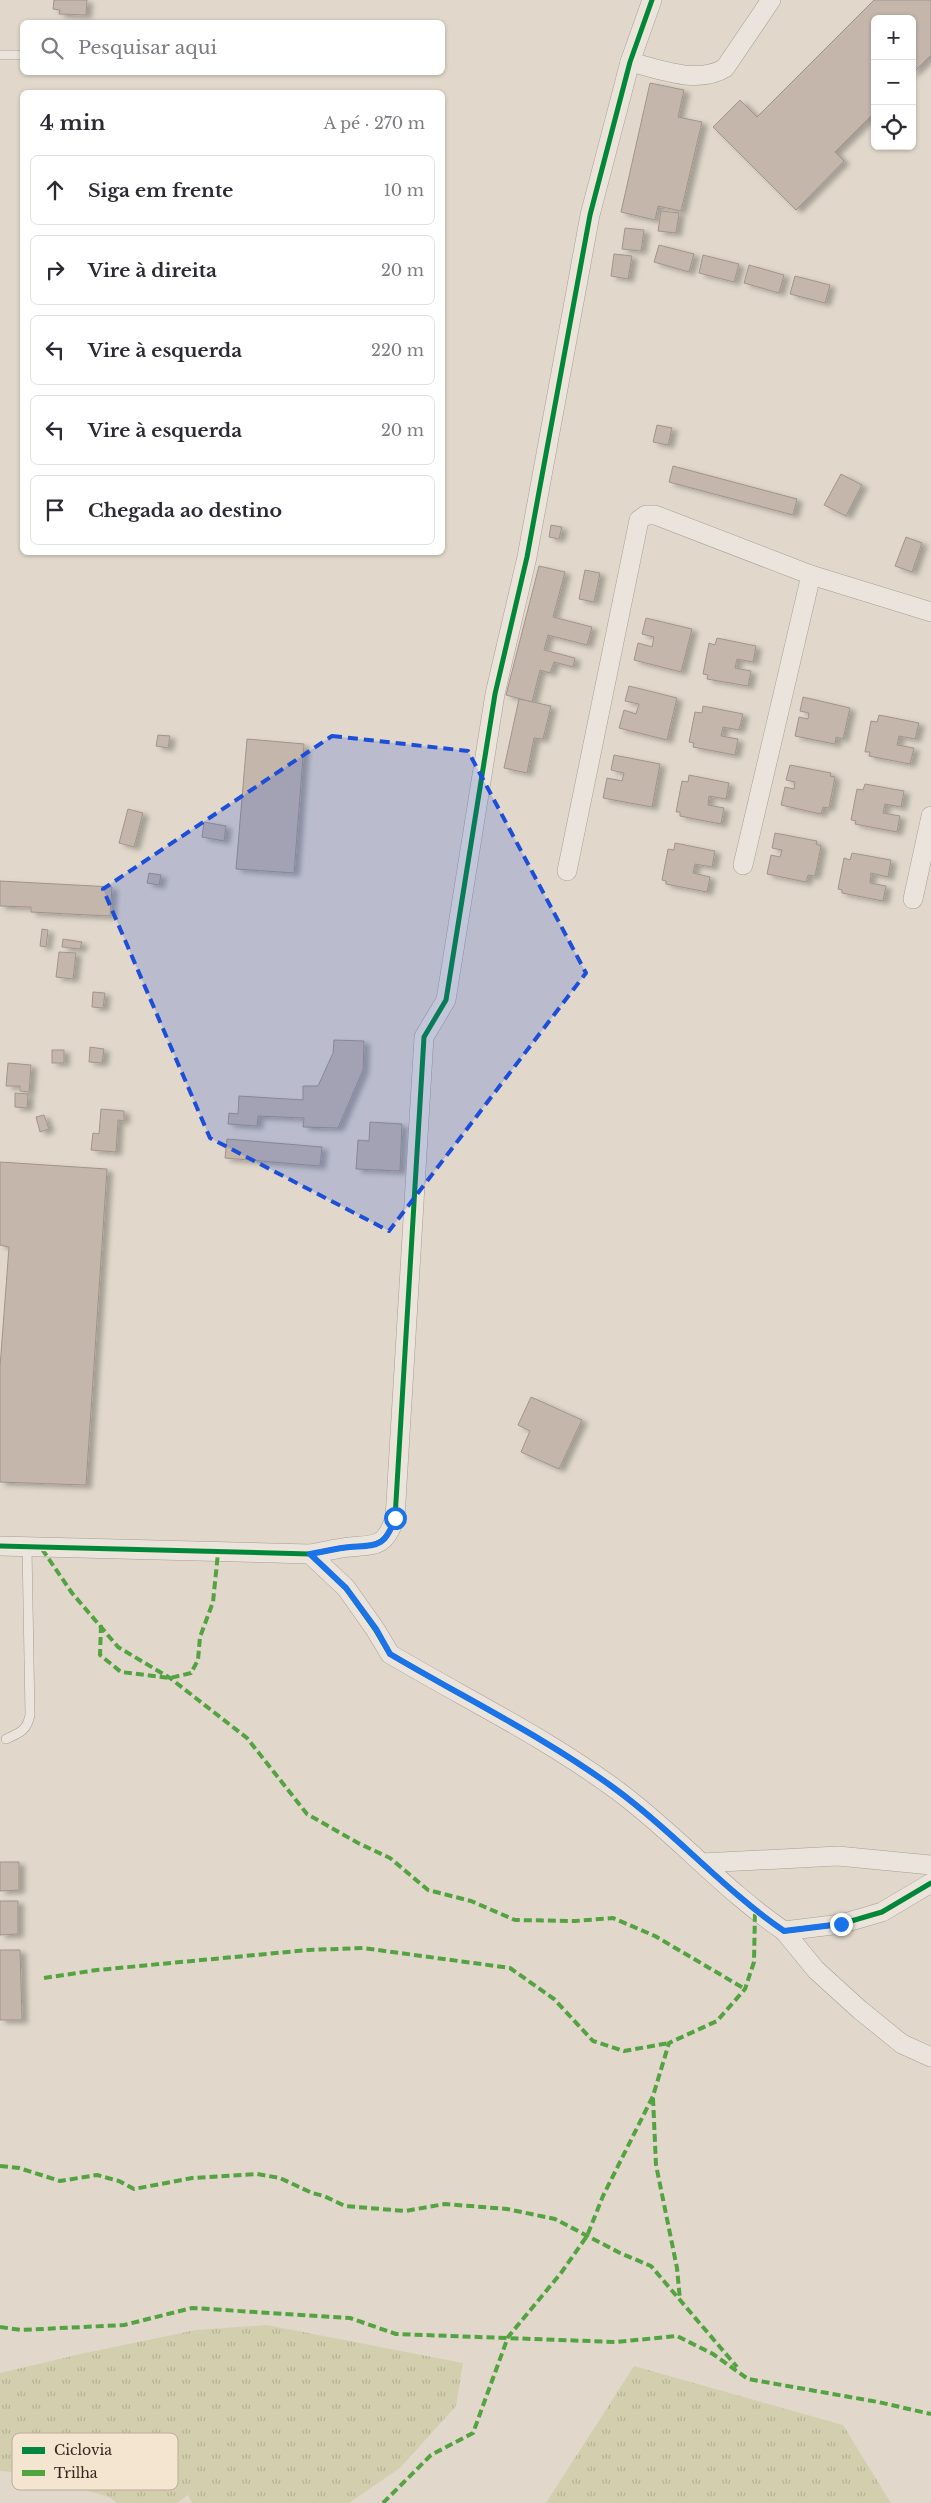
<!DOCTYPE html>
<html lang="pt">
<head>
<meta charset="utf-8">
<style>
	:root { --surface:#fff; --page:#f2f2f3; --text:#2b2b33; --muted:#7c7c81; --line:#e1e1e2 }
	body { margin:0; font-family:"Libre Baskerville",serif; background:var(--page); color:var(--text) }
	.controls { position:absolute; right:15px; top:15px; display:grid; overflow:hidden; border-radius:8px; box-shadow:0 1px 4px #0004 }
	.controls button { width:45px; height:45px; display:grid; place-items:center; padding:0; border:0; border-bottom:1px solid var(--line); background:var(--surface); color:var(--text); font:25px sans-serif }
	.stop { position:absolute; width:15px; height:15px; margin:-11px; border:4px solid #1a73e8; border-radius:50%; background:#fff }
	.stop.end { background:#1a73e8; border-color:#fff; box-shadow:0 1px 5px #0008 }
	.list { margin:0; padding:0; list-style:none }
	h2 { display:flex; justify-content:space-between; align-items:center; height:65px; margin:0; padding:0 20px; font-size:21px }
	h2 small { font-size:16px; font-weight:400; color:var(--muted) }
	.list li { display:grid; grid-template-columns:32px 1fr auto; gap:15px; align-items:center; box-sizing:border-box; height:70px; margin:0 10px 10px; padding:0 10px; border:1px solid var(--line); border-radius:8px }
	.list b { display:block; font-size:19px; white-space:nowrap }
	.list em { font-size:16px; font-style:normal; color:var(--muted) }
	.icon { flex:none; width:28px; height:28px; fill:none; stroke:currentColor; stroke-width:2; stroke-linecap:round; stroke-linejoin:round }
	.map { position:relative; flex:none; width:931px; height:2503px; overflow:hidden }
	.search { position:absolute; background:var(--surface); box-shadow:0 1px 4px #0004; left:20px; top:20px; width:425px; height:55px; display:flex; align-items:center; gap:12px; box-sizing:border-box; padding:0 18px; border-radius:8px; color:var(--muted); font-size:19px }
	.panel { position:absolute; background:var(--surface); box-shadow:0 1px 4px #0004; left:20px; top:90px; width:425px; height:465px; border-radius:8px }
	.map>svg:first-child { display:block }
	.grass { fill:url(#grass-tufts) }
	.building { fill:#c5b6ac; stroke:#a1948b; filter:url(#shadow) }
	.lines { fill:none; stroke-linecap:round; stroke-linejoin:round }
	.lane-casing { stroke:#a69d94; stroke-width:10 }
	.street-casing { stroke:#a69d94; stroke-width:20 }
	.lane { stroke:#eae4dc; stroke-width:9 }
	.street { stroke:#eae4dc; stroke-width:19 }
	.quiet { stroke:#53a341; stroke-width:4; stroke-dasharray:8 4; stroke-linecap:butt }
	.cycleway-casing { stroke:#f3e5d0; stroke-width:8 }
	.cycleway { stroke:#00873e; stroke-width:5 }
	.route { stroke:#1a73e8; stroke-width:6 }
	.marked { fill:#1d4ed8; fill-opacity:0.2; stroke:#1d4ed8; stroke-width:4; stroke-dasharray:10 6; stroke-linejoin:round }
	.key { fill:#f3e5d0; stroke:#baac9a; stroke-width:1 }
	.key-label { font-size:14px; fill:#34261d }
</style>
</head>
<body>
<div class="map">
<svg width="931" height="2503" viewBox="0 0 931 2503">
	<defs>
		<pattern id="grass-tufts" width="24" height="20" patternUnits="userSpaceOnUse" patternTransform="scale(1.25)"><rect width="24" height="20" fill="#d3cfae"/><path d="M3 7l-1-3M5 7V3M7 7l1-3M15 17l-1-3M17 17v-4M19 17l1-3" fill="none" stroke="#b6b295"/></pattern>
		<filter id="shadow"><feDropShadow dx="5.5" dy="3" stdDeviation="2.5" flood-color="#0004"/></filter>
	</defs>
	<rect width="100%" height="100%" fill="#e1d8cb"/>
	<g class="grass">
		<polygon points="267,2325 463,2363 456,2406 400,2468 349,2503 192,2503 188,2495 177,2503 117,2503 109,2497 27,2473 0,2471 0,2373 85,2353 196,2330"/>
		<polygon points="634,2366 843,2425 891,2503 546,2503"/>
	</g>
	<g class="building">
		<polygon points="54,0 87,0 86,15 59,14 60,10 53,9"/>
		<polygon points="874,0 931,0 931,55 912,74 912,19 875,19 875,112 835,152 844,161 796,210 713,127 740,100 757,117"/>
		<polygon points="650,83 684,90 678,117 702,122 681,211 658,206 655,220 621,212"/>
		<polygon points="661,211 679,213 676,233 658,231"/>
		<polygon points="625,228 644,230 641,251 622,249"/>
		<polygon points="659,245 694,254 689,272 654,262"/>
		<polygon points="614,254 632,256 628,279 611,276"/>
		<polygon points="703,255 739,264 734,282 699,273"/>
		<polygon points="749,265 784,275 779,293 744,283"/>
		<polygon points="795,276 830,285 825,303 790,294"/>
		<polygon points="657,425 672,428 668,445 653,442"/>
		<polygon points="673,466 797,499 793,515 669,482"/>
		<polygon points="841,474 862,485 846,516 824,505"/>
		<polygon points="551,525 562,527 559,539 549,537"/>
		<polygon points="906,537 922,543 912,572 895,566"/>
		<polygon points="539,566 565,572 553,617 592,627 587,645 548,635 544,650 575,658 573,667 554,662 550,673 540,670 532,702 506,695"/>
		<polygon points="585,570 600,573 594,602 579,599"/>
		<polygon points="646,618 692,629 681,672 634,660 638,643 652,647 654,637 642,634"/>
		<polygon points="717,638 756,646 753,662 737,659 735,668 751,671 748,686 707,679 708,675 703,674 709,643 715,645"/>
		<polygon points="629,686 677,698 667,740 619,728 624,710 636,714 639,704 625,701"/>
		<polygon points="803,697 850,708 843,739 836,737 835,744 795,736 799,717 808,719 809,713 800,711"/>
		<polygon points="519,699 551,706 543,739 534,738 527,773 504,768"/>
		<polygon points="703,706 743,714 739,730 723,727 721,736 738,739 735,755 693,747 694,743 689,742 695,712 702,713"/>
		<polygon points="879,715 919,723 915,739 899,736 897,745 914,748 910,764 869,756 870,752 865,752 871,721 877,722"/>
		<polygon points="158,735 170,736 168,748 156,746"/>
		<polygon points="247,739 304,744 294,873 236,869"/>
		<polygon points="614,755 660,764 652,807 603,798 607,778 622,781 624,773 611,770"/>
		<polygon points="790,765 831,773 830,776 835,777 829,808 823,807 821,814 781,805 785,787 794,789 795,782 786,780"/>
		<polygon points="689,775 729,783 726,799 709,796 708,805 724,808 721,824 680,816 680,812 676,812 682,781 688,782"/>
		<polygon points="865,784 904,791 901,807 885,804 883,813 900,816 897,832 855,824 856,821 851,820 857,789 863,790"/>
		<polygon points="128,809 143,813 134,847 119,843"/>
		<polygon points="204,822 226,826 224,841 202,837"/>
		<polygon points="775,833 817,841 816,844 821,846 815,876 808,875 806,882 767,874 771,855 780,857 782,850 772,848"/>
		<polygon points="675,843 715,851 712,867 695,864 693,873 710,877 707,892 666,884 666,881 662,880 668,849 674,850"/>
		<polygon points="852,853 891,860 888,877 871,873 870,883 886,886 883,901 842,893 842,890 838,889 844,858 850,860"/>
		<polygon points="149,873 161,875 159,885 147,883"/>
		<polygon points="0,881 112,887 110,916 31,912 31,907 0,906"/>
		<polygon points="42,929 48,930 46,947 40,946"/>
		<polygon points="63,939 82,942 80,949 62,947"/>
		<polygon points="59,952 76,953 73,979 56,977"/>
		<polygon points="93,992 105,993 103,1008 92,1007"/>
		<polygon points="334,1040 364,1041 363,1070 338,1128 303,1127 304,1118 258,1116 257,1126 228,1124 229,1113 238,1114 239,1096 303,1100 303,1086 318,1086 333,1053"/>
		<polygon points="90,1047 104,1049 102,1063 89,1062"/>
		<rect x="52" y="1050" width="12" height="13"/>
		<polygon points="8,1063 31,1065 29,1092 20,1091 20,1086 6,1086"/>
		<polygon points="15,1093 28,1094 27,1108 15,1107"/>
		<polygon points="101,1109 124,1111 124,1121 118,1120 116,1152 91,1150 93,1133 99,1134"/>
		<polygon points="44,1115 49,1129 40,1132 36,1117"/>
		<polygon points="370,1122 402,1124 400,1171 356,1169 358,1140 369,1141"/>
		<polygon points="227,1139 322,1147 320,1166 225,1158"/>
		<polygon points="0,1162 107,1169 86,1485 0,1482 0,1367 9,1247 0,1245"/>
		<polygon points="531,1397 582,1420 559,1469 521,1452 530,1431 518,1425"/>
		<polygon points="0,1862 19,1862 19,1890 0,1891"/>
		<polygon points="0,1901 18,1901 18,1934 0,1935"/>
		<polygon points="0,1950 20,1950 22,2020 0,2020"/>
	</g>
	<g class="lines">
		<g class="lane-casing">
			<g id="lane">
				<polyline points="0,55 22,55"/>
				<path d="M6 1739C19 1733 27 1731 30 1715L27 1548"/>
			</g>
		</g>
		<g class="street-casing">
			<g id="street">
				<path d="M630 62C660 69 697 85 725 68L771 0"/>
				<polyline points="743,865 811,575"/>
				<polyline points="567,871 639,520 646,515 655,515 811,575 931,612"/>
				<polyline points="913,899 931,816"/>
				<path d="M0 1546 310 1554C323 1552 337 1548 350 1547 376 1545 385 1547 395 1518L424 1037 446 1000 495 694 527 557 590 215 630 62 652 0"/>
				<path d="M310 1554 346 1588 375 1629 390 1654C466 1699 547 1738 618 1791 676 1834 724 1890 784 1931L841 1924 882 1912 931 1883"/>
				<polyline points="702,1863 838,1856 931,1865"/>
				<polyline points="784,1931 816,1970 860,2010 902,2044 931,2057"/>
			</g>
		</g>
		<use href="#lane" class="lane"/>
		<use href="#street" class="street"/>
		<g class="quiet">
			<polyline points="42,1549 72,1593 118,1647 170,1678 247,1738 307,1814 358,1843 390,1858 428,1890 471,1901 515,1920 575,1921 613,1918 655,1936 745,1989"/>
			<polyline points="101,1625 100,1655 121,1672 170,1678 191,1673 198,1660 200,1637 213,1602 218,1553"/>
			<polyline points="44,1978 97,1970 308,1950 363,1948 510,1968 554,1999 593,2041 624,2051 669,2043"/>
			<polyline points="653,2098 656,2165 677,2268 680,2300"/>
			<polyline points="0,2166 19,2168 60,2181 97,2175 119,2181 134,2189 192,2178 257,2174 280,2178 312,2193 324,2196 345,2206 405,2211 445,2204 507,2209 555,2219 620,2253 651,2266 737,2367"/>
			<polyline points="0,2327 21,2330 124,2325 192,2308 350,2318 396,2334 616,2342 677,2336 713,2354 748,2379 878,2402 931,2414"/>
			<polyline points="383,2503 431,2455 473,2433 508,2337 561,2273 587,2236 603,2196 653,2096 669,2043 717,2021 745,1989 754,1962 755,1912"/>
		</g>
		<g class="cycleway-casing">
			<g id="cycleway">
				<path d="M0 1546 310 1554C323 1552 337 1548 350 1547 376 1545 385 1547 395 1518L424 1037 446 1000 495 694 527 557 590 215 630 62 652 0"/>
				<path d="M310 1554 346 1588 375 1629 390 1654C466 1699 547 1738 618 1791 676 1834 724 1890 784 1931L841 1924 882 1912 931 1883"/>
			</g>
		</g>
		<use href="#cycleway" class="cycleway"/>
	</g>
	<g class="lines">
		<path class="route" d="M395 1518C385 1548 377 1545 350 1547 337 1548 323 1552 310 1554L346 1588 376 1629 390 1654C466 1699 547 1738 618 1791 676 1834 724 1890 784 1931L841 1924"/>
	</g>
	<path class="marked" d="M332 736 468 751 586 973 389 1231 210 1138 103 889Z"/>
	<rect x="12" y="2433" width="166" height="57" rx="8" class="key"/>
	<rect x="22" y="2447" width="23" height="7" fill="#00873e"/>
	<rect x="22" y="2470" width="23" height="6" fill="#53a341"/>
	<g class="key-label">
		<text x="54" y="2455">Ciclovia</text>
		<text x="54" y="2478">Trilha</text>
	</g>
</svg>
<div class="controls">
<button>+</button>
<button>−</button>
<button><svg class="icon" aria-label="locate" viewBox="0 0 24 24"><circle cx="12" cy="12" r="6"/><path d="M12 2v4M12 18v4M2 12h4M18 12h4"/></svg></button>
</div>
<div class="stop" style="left:395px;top:1518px"></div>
<div class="stop end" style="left:841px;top:1924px"></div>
<div class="search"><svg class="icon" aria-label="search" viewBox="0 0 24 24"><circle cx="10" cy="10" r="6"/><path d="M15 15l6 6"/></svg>Pesquisar aqui</div>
<section class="panel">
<h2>4 min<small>A pé · 270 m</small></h2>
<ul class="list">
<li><svg class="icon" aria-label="ahead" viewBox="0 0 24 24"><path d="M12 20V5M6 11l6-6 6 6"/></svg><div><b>Siga em frente</b></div><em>10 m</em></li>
<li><svg class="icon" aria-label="right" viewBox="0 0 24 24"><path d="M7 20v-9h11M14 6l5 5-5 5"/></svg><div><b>Vire à direita</b></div><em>20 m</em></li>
<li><svg class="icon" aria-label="left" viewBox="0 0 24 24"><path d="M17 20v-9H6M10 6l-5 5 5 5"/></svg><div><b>Vire à esquerda</b></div><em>220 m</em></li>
<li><svg class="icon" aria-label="left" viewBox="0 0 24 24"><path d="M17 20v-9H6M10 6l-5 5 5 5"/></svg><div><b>Vire à esquerda</b></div><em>20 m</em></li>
<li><svg class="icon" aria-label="arrive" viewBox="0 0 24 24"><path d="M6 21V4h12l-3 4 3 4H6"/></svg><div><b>Chegada ao destino</b></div></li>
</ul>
</section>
</div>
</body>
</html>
